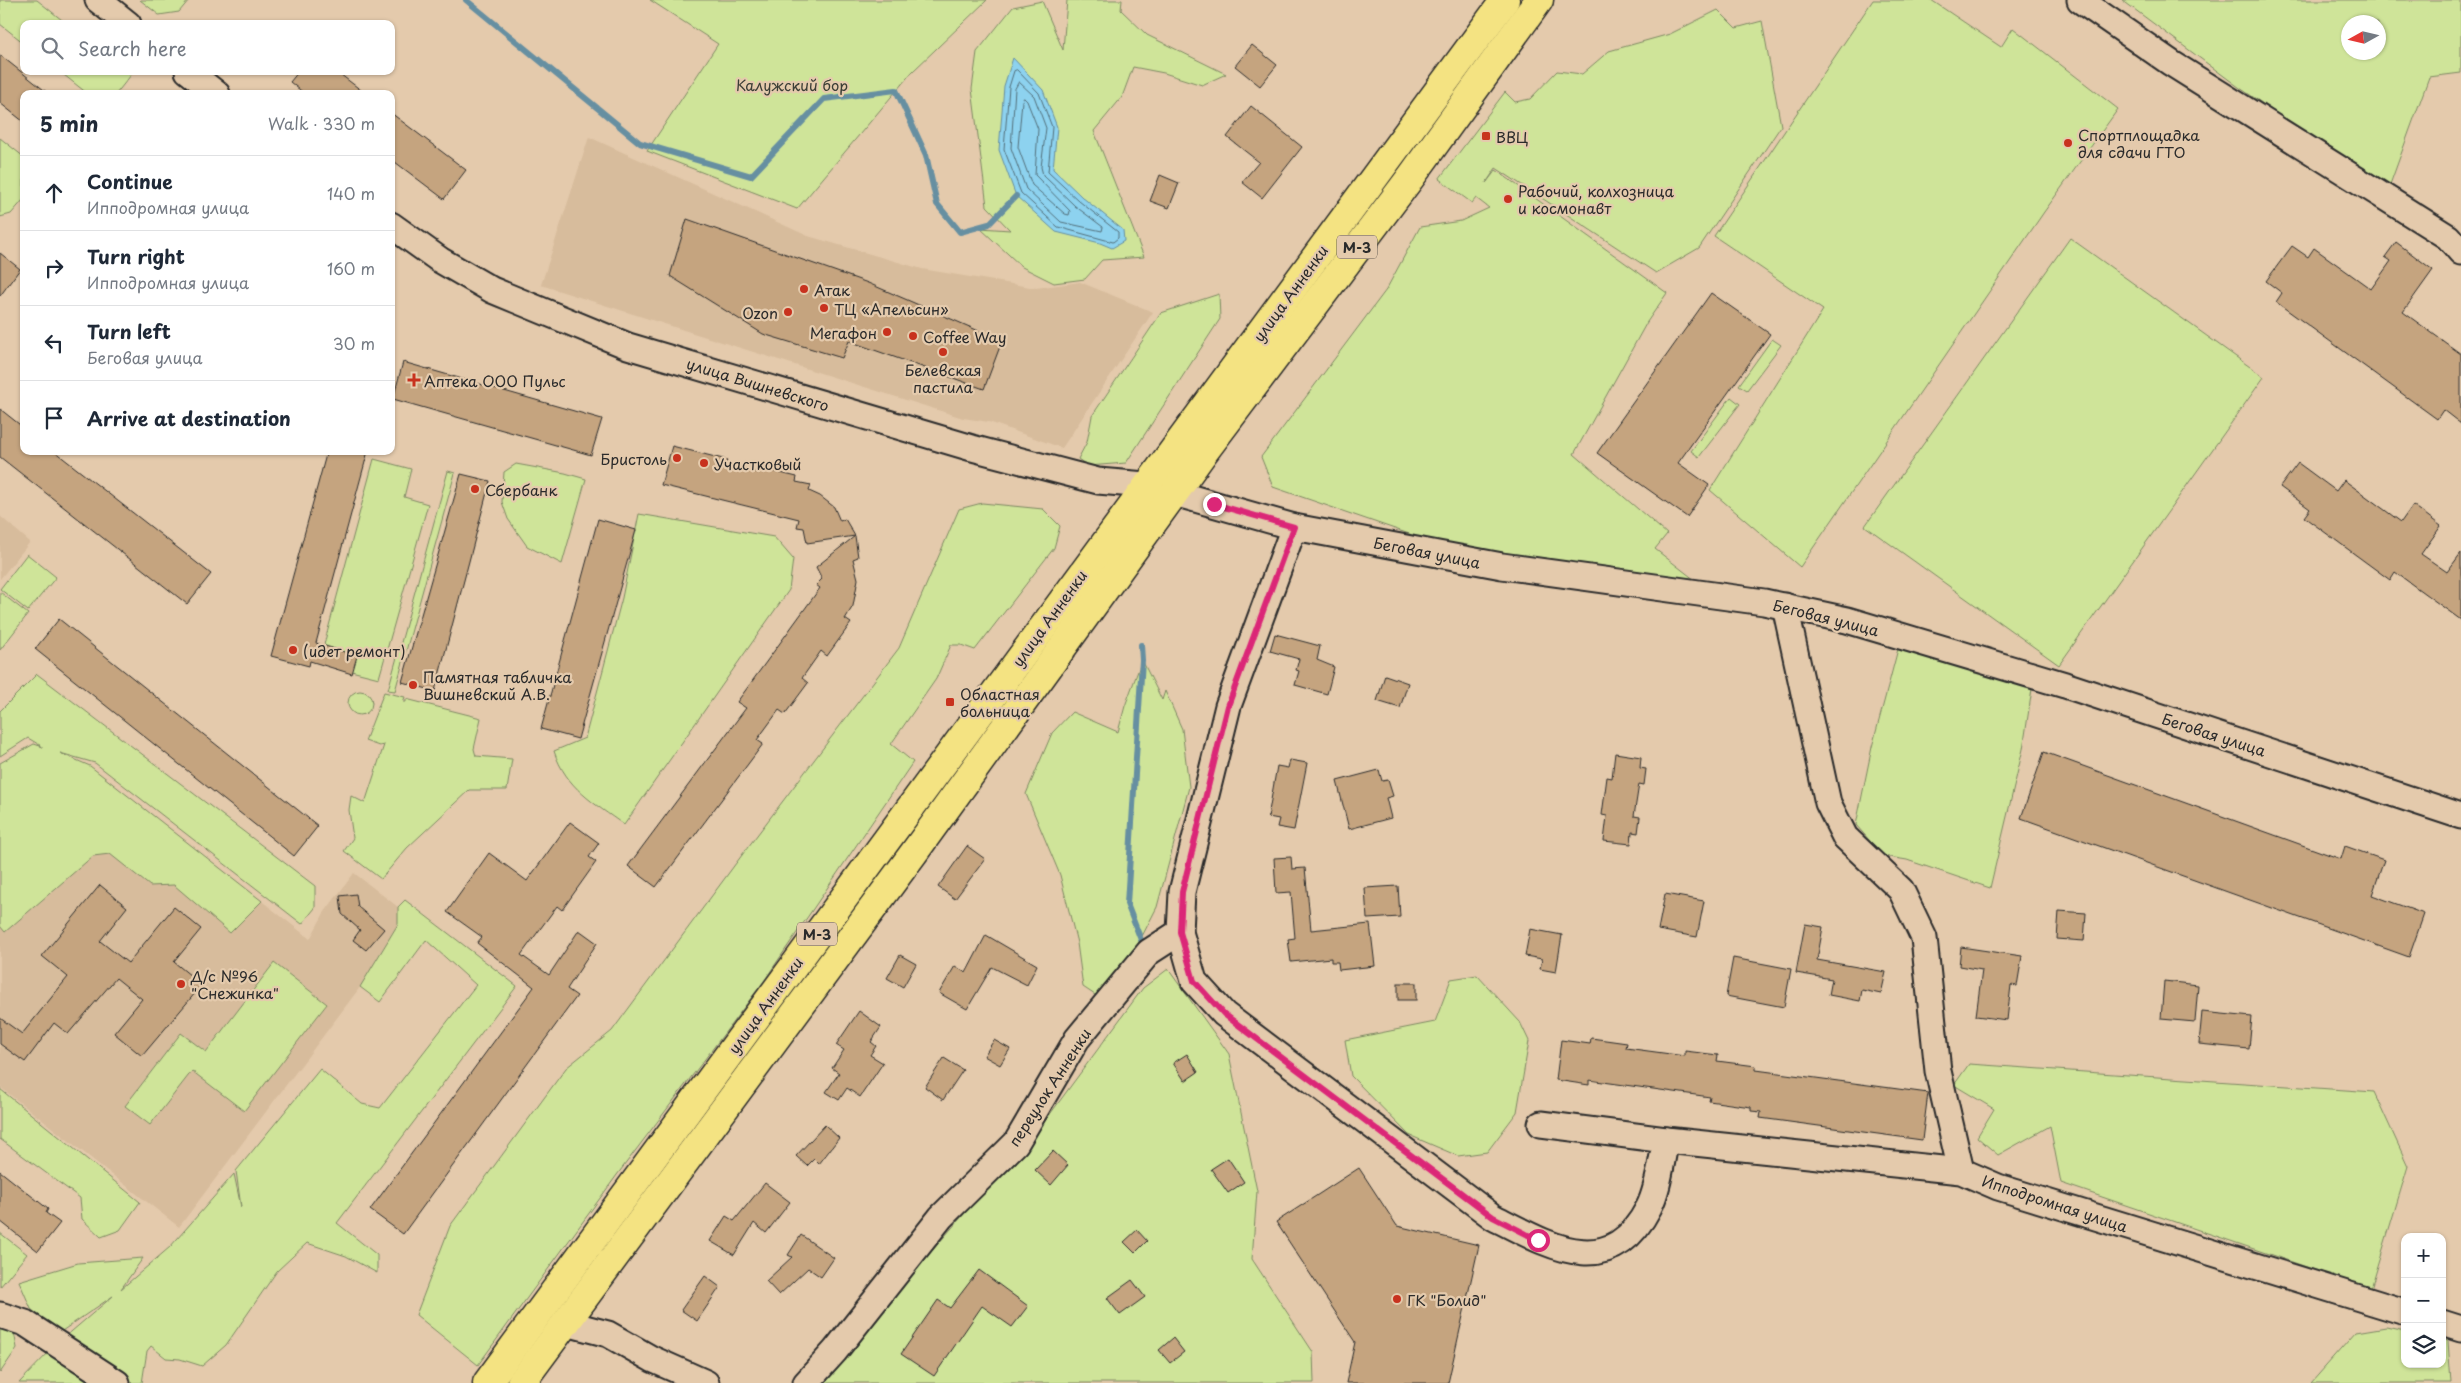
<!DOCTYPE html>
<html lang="en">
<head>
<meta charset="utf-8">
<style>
	:root { --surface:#fff; --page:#f6f6f7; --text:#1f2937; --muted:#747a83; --line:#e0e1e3 }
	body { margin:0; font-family:"Playpen Sans",sans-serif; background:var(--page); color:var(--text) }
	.controls { position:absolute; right:15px; bottom:15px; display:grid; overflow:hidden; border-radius:10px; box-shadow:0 1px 4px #0004 }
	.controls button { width:45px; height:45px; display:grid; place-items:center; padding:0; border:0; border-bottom:1px solid var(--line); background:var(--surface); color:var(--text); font:25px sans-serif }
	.compass { position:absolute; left:2341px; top:15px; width:45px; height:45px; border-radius:50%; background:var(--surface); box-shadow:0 1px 4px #0004; rotate:262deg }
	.stop { position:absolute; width:15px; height:15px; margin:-11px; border:4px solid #db2777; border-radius:50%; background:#fff }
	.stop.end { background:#db2777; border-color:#fff; box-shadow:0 1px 5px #0008 }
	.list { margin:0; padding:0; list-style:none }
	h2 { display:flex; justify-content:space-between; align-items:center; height:65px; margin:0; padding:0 20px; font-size:21px }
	h2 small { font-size:16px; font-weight:400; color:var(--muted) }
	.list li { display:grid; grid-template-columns:32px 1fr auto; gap:15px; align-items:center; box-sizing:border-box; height:75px; padding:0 20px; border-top:1px solid var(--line) }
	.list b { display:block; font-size:19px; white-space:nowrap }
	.list p { margin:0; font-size:16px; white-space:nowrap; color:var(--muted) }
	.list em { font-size:16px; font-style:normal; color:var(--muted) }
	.icon { flex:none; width:28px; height:28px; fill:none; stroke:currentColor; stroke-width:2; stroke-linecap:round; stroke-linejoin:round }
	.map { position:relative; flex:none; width:2461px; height:1383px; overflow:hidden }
	.search { position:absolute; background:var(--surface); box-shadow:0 1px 4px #0004; left:20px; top:20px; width:375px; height:55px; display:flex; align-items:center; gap:12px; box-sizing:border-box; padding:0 18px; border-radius:10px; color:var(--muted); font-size:19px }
	.panel { position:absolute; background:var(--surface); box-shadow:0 1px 4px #0004; left:20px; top:90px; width:375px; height:365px; border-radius:10px }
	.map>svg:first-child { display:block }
	.built { fill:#d7bc9c }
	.green { fill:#cfe499; stroke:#7d8862; fill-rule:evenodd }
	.water { fill:#8dd2ef; stroke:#668fa1 }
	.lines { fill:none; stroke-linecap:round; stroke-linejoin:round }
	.shore { stroke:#526e79; stroke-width:1 }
	.stream { stroke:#668fa1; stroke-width:6 }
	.building { fill:#c5a47f; stroke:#2b2b2b }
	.minor-casing { stroke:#2b2b2b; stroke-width:29 }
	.major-casing { stroke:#2b2b2b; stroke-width:31 }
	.minor { stroke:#e4caac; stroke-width:25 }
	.major { stroke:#f4e382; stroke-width:28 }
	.route { stroke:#db2777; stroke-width:6 }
	.poi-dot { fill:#c8321e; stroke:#e4caac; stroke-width:2 }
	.labels { text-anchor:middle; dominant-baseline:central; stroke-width:4.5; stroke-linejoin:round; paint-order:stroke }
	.shield { fill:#e4caac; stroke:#625b52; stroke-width:1 }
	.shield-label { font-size:14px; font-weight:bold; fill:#2b2b2b }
	.park-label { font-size:15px; fill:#3b3e36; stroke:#e4caac }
	.poi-label { font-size:15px; fill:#2b2b2b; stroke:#e4caac; text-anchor:start }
	.street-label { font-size:15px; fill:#2b2b2b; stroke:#e4caac }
</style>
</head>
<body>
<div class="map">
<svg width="2461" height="1383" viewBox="0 0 2461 1383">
	<rect width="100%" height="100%" fill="#e4caac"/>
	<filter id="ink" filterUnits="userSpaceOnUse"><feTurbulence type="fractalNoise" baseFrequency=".02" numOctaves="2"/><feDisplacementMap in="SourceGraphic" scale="10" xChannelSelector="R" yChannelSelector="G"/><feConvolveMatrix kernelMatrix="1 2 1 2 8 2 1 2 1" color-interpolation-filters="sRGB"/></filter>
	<g filter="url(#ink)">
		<g class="built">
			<polygon points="589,137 808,236 922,269 1036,288 1080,282 1153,312 1062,448 989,422 963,418 541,285"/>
			<polygon points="0,516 30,542 0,579"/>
			<polygon points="0,763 90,766 310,939 324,913 354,873 398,907 398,924 364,982 179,1227 0,1087"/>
		</g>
		<g class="green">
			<polygon points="0,0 37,0 67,24 24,24 24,43 0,24"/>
			<polygon points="140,0 189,0 179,12 159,15"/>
			<polygon points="650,0 987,0 912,72 797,209 647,151 718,44"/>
			<polygon points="1067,0 1122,0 1121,10 1147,35 1226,74 1202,85 1164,73 1133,67 1122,97 1094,131 1144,257 1102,260 1085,279 1054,283 1022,267 980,228 1010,230 987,206 972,89 977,52 1013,7 1042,1 1063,50"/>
			<polygon points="1873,0 1931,0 2001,47 2013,28 2118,109 2044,212 1800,567 1710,490 1823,310 1714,236"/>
			<path d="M2122 0H2461V73L2429 77 2388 190 2240 88ZM2348 22H2378V52H2348Z"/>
			<polygon points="1718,10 1736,28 1762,21 1781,126 1699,248 1656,273 1496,168 1486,183 1496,170 1667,293 1647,322 1574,454 1667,534 1655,549 1695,580 1502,566 1273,487 1261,457 1386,290 1420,227 1461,221 1489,208 1476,198 1472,203 1439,179 1505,92 1515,102 1530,99 1557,71 1582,74 1609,51 1670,34"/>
			<polygon points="59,71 127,71 131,75 116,94 88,94"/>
			<polygon points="0,138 24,157 24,199 11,214 0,217"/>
			<polygon points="2070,238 2264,377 2059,665 1865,526"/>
			<polygon points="1219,294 1220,319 1126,463 1088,466 1078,459 1087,442 1092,416 1161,313"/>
			<polygon points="1772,339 1781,345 1747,390 1739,385"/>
			<polygon points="1731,397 1740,404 1699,457 1691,451"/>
			<polygon points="374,459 411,469 404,497 428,504 379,678 319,663"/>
			<polygon points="516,464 565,473 586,479 562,564 527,546 508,519 502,502 504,472"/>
			<polygon points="448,471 455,473 395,691 388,690"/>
			<polygon points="982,503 1043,509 1060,526 1054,548 975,650 961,645 951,645 936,679 891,744 913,762 764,981 617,1175 478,1365 416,1315 450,1226 566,1068 612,1031 745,851 899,648 959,509"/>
			<path d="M639 514 774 537 793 559 789 590 624 825C594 803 566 788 554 751L585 738 622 598Z"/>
			<polygon points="27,554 56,577 28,611 0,589"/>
			<polygon points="0,592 28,614 0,650"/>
			<polygon points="1898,649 2032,689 2023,749 1990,888 1907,860 1883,856 1856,825 1872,747"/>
			<polygon points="1142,660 1162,700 1165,691 1182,729 1189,787 1157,907 1135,950 1101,999 1083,987 1077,943 1060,875 1026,794 1052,733 1072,712 1118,732 1125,706"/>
			<polygon points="37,674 315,886 315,908 302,924 95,763 60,753 90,766 262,901 230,933 174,885 150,886 110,854 93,856 5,932 0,926 0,763 34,744 43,747 28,738 0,756 0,711"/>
			<circle cx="360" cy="703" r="12"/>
			<polygon points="384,692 405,697 403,702 406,702 406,699 481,718 474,749 476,756 512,759 507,790 469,790 407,848 381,879 344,851 353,838 349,810 351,796 365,803 384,745 379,746 365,741"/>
			<polygon points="405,900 517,986 337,1223 377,1255 377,1273 346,1256 307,1243 277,1271 226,1345 202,1366 180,1359 166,1358 151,1346 147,1351 142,1383 117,1383 58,1343 113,1296 59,1333 31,1309 19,1281 78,1263 143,1258 121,1289 170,1247 234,1174 241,1207 236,1171 320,1069 362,1104 380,1108 476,985 426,940 380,1002 360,987 398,924 398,907"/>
			<polygon points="274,963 327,1004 244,1111 192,1071 150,1125 125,1106 181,1033 206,1052"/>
			<polygon points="1168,969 1229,1054 1257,1191 1252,1259 1313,1352 1314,1383 817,1383 1045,1121 1143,988"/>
			<polygon points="1477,975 1520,1022 1529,1041 1517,1112 1487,1152 1458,1156 1409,1135 1351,1076 1345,1040 1435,1022 1451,979"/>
			<polygon points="1969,1064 2374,1092 2408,1166 2371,1289 2061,1183 2050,1126 1998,1155 1977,1137 1994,1109 1954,1085"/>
			<polygon points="0,1089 140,1202 120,1230 101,1237 82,1219 80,1198 0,1139"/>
			<polygon points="0,1233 27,1254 0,1287"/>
			<polygon points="0,1324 14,1332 17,1348 0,1373"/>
			<polygon points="2386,1327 2405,1331 2405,1364 2442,1364 2442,1339 2448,1341 2451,1383 2311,1383 2356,1332"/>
			<polygon points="52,1349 87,1381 85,1383 19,1383"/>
		</g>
		<polygon class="water" points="1013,58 1043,90 1057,127 1053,169 1082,197 1123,230 1124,241 1112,248 1100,243 1056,232 1016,196 999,150 1004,86"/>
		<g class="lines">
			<g class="shore">
				<polygon points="1017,70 1039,93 1052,127 1048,172 1079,201 1118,232 1118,238 1113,242 1058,227 1021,193 1004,149 1009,87 1014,71"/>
				<polygon points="1019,82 1034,96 1046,128 1041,167 1043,175 1075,206 1103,227 1102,231 1061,222 1026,189 1011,148 1015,89"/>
				<polygon points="1024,98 1027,101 1038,129 1035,175 1070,211 1069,215 1065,214 1032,185 1018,147 1022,101"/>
			</g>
			<g class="stream">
				<polyline points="466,0 640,143 751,176 824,99 896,90 926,155 937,204 960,232 989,224 1016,196"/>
				<polyline points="1141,940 1127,904 1142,660 1141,645"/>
			</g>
		</g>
		<g class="building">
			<polygon points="1252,45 1277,65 1260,86 1235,66"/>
			<polygon points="0,55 49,94 24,94 24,122 0,103"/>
			<polygon points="299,71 336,71 366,94 305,94 290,82"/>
			<polygon points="1251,106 1302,147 1262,198 1242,182 1259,162 1227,137"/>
			<polygon points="391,113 466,170 444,199 391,159"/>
			<polygon points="1160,175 1179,183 1169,208 1150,201"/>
			<polygon points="687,219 868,283 1002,341 984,389 849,341 842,358 763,334 670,276"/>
			<polygon points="2396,242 2433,270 2403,312 2461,354 2461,424 2443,410 2437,419 2276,302 2282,293 2266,281 2292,246 2308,257 2314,248 2371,289 2391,261 2385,257"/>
			<polygon points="0,253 20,269 0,296"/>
			<polygon points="1711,293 1770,334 1678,463 1709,485 1687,517 1597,453"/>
			<polygon points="403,362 602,419 591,455 393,399"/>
			<polygon points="0,409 24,428 24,451 54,451 211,574 187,604 0,457"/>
			<polygon points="672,446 727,460 726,464 759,473 760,468 797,477 796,482 811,485 809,491 820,496 834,507 840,521 845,519 855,536 858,557 853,559 858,579 853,606 845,619 851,623 827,656 821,651 802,678 808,683 785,714 779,710 757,740 763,744 656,887 628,866 746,708 737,702 820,588 816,585 822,579 816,567 855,536 807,543 804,528 797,527 799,519 661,485"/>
			<polygon points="327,451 368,451 316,643 357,656 352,674 310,661 309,666 271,656"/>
			<polygon points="2298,463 2336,491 2344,480 2401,522 2413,505 2441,526 2421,554 2447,572 2461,553 2461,620 2395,572 2390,580 2304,517 2310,509 2280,487"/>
			<polygon points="461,474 490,481 435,691 402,682"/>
			<polygon points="598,519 636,530 578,739 541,729"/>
			<polygon points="59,619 318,826 294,856 35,649"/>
			<polygon points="1275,634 1320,646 1317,660 1334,667 1327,694 1295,685 1299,671 1296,670 1299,659 1270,651"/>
			<polygon points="1385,675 1408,683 1400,708 1377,701"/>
			<polygon points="2044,752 2341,859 2345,846 2384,860 2372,895 2424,914 2409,957 2021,818"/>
			<polygon points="1615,753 1641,757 1640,768 1646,769 1644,785 1639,784 1634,816 1640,817 1638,833 1632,832 1631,844 1604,841 1607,816 1602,815 1607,777 1612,778"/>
			<polygon points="1290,760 1307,763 1294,830 1277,827 1279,819 1268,817 1277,766 1288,768"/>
			<polygon points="1379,770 1382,781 1388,780 1393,796 1386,798 1391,818 1349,829 1337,781"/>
			<polygon points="570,822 599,843 589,857 596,862 562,910 557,906 521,955 549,975 579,930 597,943 567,989 577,996 403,1234 370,1210 534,987 477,943 482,937 447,912 489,853 527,881"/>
			<polygon points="967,846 985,859 955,899 938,887"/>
			<polygon points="1291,857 1292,869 1305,868 1311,930 1370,924 1375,966 1339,970 1338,962 1331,962 1331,958 1291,962 1288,939 1295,938 1291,892 1276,893 1274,858"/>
			<polygon points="100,885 127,907 100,941 128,963 174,907 201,929 174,962 202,985 142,1056 114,1033 142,999 116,978 68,1034 54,1023 25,1062 0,1044 0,1018 22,1034 68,977 42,956"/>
			<polygon points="1398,886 1400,917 1367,919 1365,888"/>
			<polygon points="356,894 358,907 384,929 366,950 353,940 360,930 342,914 340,896"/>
			<polygon points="1665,894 1704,901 1697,937 1658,930"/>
			<polygon points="2059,911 2086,913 2084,941 2057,939"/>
			<polygon points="1805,924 1823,927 1817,960 1886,972 1881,994 1862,990 1860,1001 1829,995 1832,979 1796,973"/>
			<polygon points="1530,929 1562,935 1556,972 1540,969 1542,959 1525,956"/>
			<polygon points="986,935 1037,965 1027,985 992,967 967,1009 939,993 955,966 966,973"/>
			<polygon points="1961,947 2022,956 2017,986 2011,985 2007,1020 1976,1016 1982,970 1959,966"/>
			<polygon points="900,955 916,964 903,987 887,978"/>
			<polygon points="1733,958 1791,969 1784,1007 1726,996"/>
			<polygon points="2164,981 2198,985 2195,1022 2161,1019"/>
			<rect x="1398" y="983" width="18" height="17"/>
			<polygon points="859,1011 881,1027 871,1042 876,1046 870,1055 883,1063 860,1097 847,1088 839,1100 826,1092 839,1073 832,1068 844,1050 836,1045"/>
			<polygon points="2202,1012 2252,1017 2249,1049 2199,1044"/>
			<polygon points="1591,1038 1627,1043 1626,1048 1685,1056 1685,1051 1718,1055 1717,1061 1756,1066 1756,1070 1928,1093 1922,1140 1760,1118 1761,1112 1751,1111 1751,1107 1709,1101 1710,1097 1589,1080 1589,1085 1556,1080 1561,1040 1590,1044"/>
			<polygon points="994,1040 1010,1049 1000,1065 984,1056"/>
			<polygon points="1187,1054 1198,1072 1185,1081 1173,1063"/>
			<polygon points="944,1058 963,1070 943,1100 925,1087"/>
			<polygon points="825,1125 839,1138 819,1164 814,1159 807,1166 796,1156"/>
			<polygon points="1053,1151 1068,1165 1051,1185 1035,1170"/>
			<polygon points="1228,1158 1244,1182 1228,1193 1211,1169"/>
			<polygon points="1359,1168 1397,1226 1479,1245 1448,1383 1346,1383 1355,1342 1276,1222"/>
			<polygon points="0,1171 48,1209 46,1213 60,1223 38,1251 0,1221"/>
			<polygon points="765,1183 790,1202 766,1233 754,1223 734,1255 710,1241 726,1216 734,1221"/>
			<polygon points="1137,1230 1147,1241 1135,1253 1124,1242"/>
			<polygon points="801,1235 834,1258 821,1277 808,1268 779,1295 766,1281 792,1257 788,1255"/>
			<polygon points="979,1270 1028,1306 1012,1327 982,1306 934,1376 901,1354 938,1300 950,1308"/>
			<polygon points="705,1276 720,1287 697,1321 681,1310"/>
			<polygon points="1132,1280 1145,1297 1120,1315 1107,1298"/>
			<polygon points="1173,1338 1184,1352 1170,1363 1159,1350"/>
		</g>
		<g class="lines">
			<g class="minor-casing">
				<g id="minor">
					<polyline points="98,0 128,24"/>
					<polyline points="2080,0 2171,63 2448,237 2461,252"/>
					<polyline points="188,71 217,94"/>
					<polyline points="391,225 440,260 492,290 628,346 972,448 1098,481 1146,485 1294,527 1502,566 1764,602 1847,620 2065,685 2461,816"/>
					<path d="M1294 527 1228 706 1182 892 1180 932 1194 981 1224 1014 1493 1217C1550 1246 1610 1283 1649 1207 1659 1187 1661 1162 1666 1140L1541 1124"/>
					<polyline points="1785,606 1828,803 1845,837 1901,890 1924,938 1938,1071 1961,1171"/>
					<polyline points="1666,1140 1961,1171 1998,1187 2405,1312"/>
					<polyline points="0,1315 25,1323 117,1383"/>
					<polyline points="566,1323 608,1334 652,1359 706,1383"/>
					<polyline points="2442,1323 2461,1329"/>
					<polyline points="806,1383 835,1351 941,1217 1016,1143 1077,1039 1149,952 1180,932"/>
				</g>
			</g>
			<g class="major-casing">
				<g id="major">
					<polyline points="487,1383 1505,0"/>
					<polyline points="521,1383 913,854 1204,452 1411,177 1539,0"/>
				</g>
			</g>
			<use href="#minor" class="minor"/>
			<use href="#major" class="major"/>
		</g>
	</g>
	<g class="lines" filter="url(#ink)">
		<polyline class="route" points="1214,504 1294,527 1228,706 1182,892 1180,932 1194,981 1224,1014 1493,1217 1538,1240"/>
	</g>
	<g class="poi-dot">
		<rect x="1481" y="131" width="10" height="10" rx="2.5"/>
		<circle cx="2068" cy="143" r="5"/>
		<circle cx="1508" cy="199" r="5"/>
		<circle cx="804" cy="289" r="5"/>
		<circle cx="824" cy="308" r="5"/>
		<circle cx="788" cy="312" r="5"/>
		<circle cx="887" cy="332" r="5"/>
		<circle cx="913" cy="336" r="5"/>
		<circle cx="943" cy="352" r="5"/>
		<path d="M411.5 372.5h5v5h5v5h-5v5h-5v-5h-5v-5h5z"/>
		<circle cx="677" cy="458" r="5"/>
		<circle cx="704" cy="463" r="5"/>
		<circle cx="475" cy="489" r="5"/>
		<circle cx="293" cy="650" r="5"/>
		<circle cx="413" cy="685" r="5"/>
		<rect x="945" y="697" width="10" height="10" rx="2.5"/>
		<circle cx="181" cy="984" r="5"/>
		<circle cx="1397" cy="1299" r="5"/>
	</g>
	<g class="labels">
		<g class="shield">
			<rect x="1337" y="235.5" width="40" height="23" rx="4"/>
			<rect x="797" y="922.5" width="40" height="23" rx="4"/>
		</g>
		<g class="shield-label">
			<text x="1357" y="247">М-3</text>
			<text x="817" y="934">М-3</text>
		</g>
		<g class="park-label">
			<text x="792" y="84">Калужский бор</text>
		</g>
		<g class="poi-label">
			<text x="2078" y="134">Спортплощадка<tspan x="2078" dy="17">для сдачи ГТО</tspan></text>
			<text x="1496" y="136">ВВЦ</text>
			<text x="1518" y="190">Рабочий, колхозница<tspan x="1518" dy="17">и космонавт</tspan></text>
			<text x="814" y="289">Атак</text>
			<text x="834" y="308">ТЦ «Апельсин»</text>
			<text x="778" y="312" text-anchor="end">Ozon</text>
			<text x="877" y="332" text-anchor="end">Мегафон</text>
			<text x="923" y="336">Coffee Way</text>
			<text x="943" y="369" text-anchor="middle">Белевская<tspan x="943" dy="17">пастила</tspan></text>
			<text x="424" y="380">Аптека ООО Пульс</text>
			<text x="667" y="458" text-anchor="end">Бристоль</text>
			<text x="714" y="463">Участковый</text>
			<text x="485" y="489">Сбербанк</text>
			<text x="303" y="650">(идет ремонт)</text>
			<text x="423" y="676">Памятная табличка<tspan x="423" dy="17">Вишневский А.В.</tspan></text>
			<text x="960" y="693">Областная<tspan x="960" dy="17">больница</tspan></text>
			<text x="191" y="975">Д/с №96<tspan x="191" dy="17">"Снежинка"</tspan></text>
			<text x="1407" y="1299">ГК "Болид"</text>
		</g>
		<g class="street-label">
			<text transform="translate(1290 293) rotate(-54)">улица Анненки</text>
			<text transform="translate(758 384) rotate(17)">улица Вишневского</text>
			<text transform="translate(1427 552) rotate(11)">Беговая улица</text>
			<text transform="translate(1826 617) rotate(14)">Беговая улица</text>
			<text transform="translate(1049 618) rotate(-54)">улица Анненки</text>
			<text transform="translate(2214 734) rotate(18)">Беговая улица</text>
			<text transform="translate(765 1005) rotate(-54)">улица Анненки</text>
			<text transform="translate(1049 1087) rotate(-57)">переулок Анненки</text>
			<text transform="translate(2055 1203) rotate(18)">Ипподромная улица</text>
		</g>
	</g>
</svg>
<div class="controls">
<button>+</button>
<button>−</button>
<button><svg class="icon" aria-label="layers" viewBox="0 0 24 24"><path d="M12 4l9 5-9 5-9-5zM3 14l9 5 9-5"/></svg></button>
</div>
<svg class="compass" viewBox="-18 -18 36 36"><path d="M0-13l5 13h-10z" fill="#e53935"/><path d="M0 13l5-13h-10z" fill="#747a83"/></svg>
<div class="stop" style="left:1538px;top:1240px"></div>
<div class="stop end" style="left:1214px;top:504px"></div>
<div class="search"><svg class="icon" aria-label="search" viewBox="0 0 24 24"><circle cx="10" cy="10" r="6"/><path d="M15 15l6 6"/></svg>Search here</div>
<section class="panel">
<h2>5 min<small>Walk · 330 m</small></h2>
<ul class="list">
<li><svg class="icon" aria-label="ahead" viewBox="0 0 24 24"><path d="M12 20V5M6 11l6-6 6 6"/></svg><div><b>Continue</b><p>Ипподромная улица</p></div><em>140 m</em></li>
<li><svg class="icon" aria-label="right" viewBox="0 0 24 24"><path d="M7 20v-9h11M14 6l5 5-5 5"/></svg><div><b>Turn right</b><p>Ипподромная улица</p></div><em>160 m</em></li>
<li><svg class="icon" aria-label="left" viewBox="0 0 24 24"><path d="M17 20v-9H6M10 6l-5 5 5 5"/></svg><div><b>Turn left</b><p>Беговая улица</p></div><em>30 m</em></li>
<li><svg class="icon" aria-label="arrive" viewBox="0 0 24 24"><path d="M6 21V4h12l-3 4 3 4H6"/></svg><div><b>Arrive at destination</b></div></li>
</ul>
</section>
</div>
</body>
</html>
